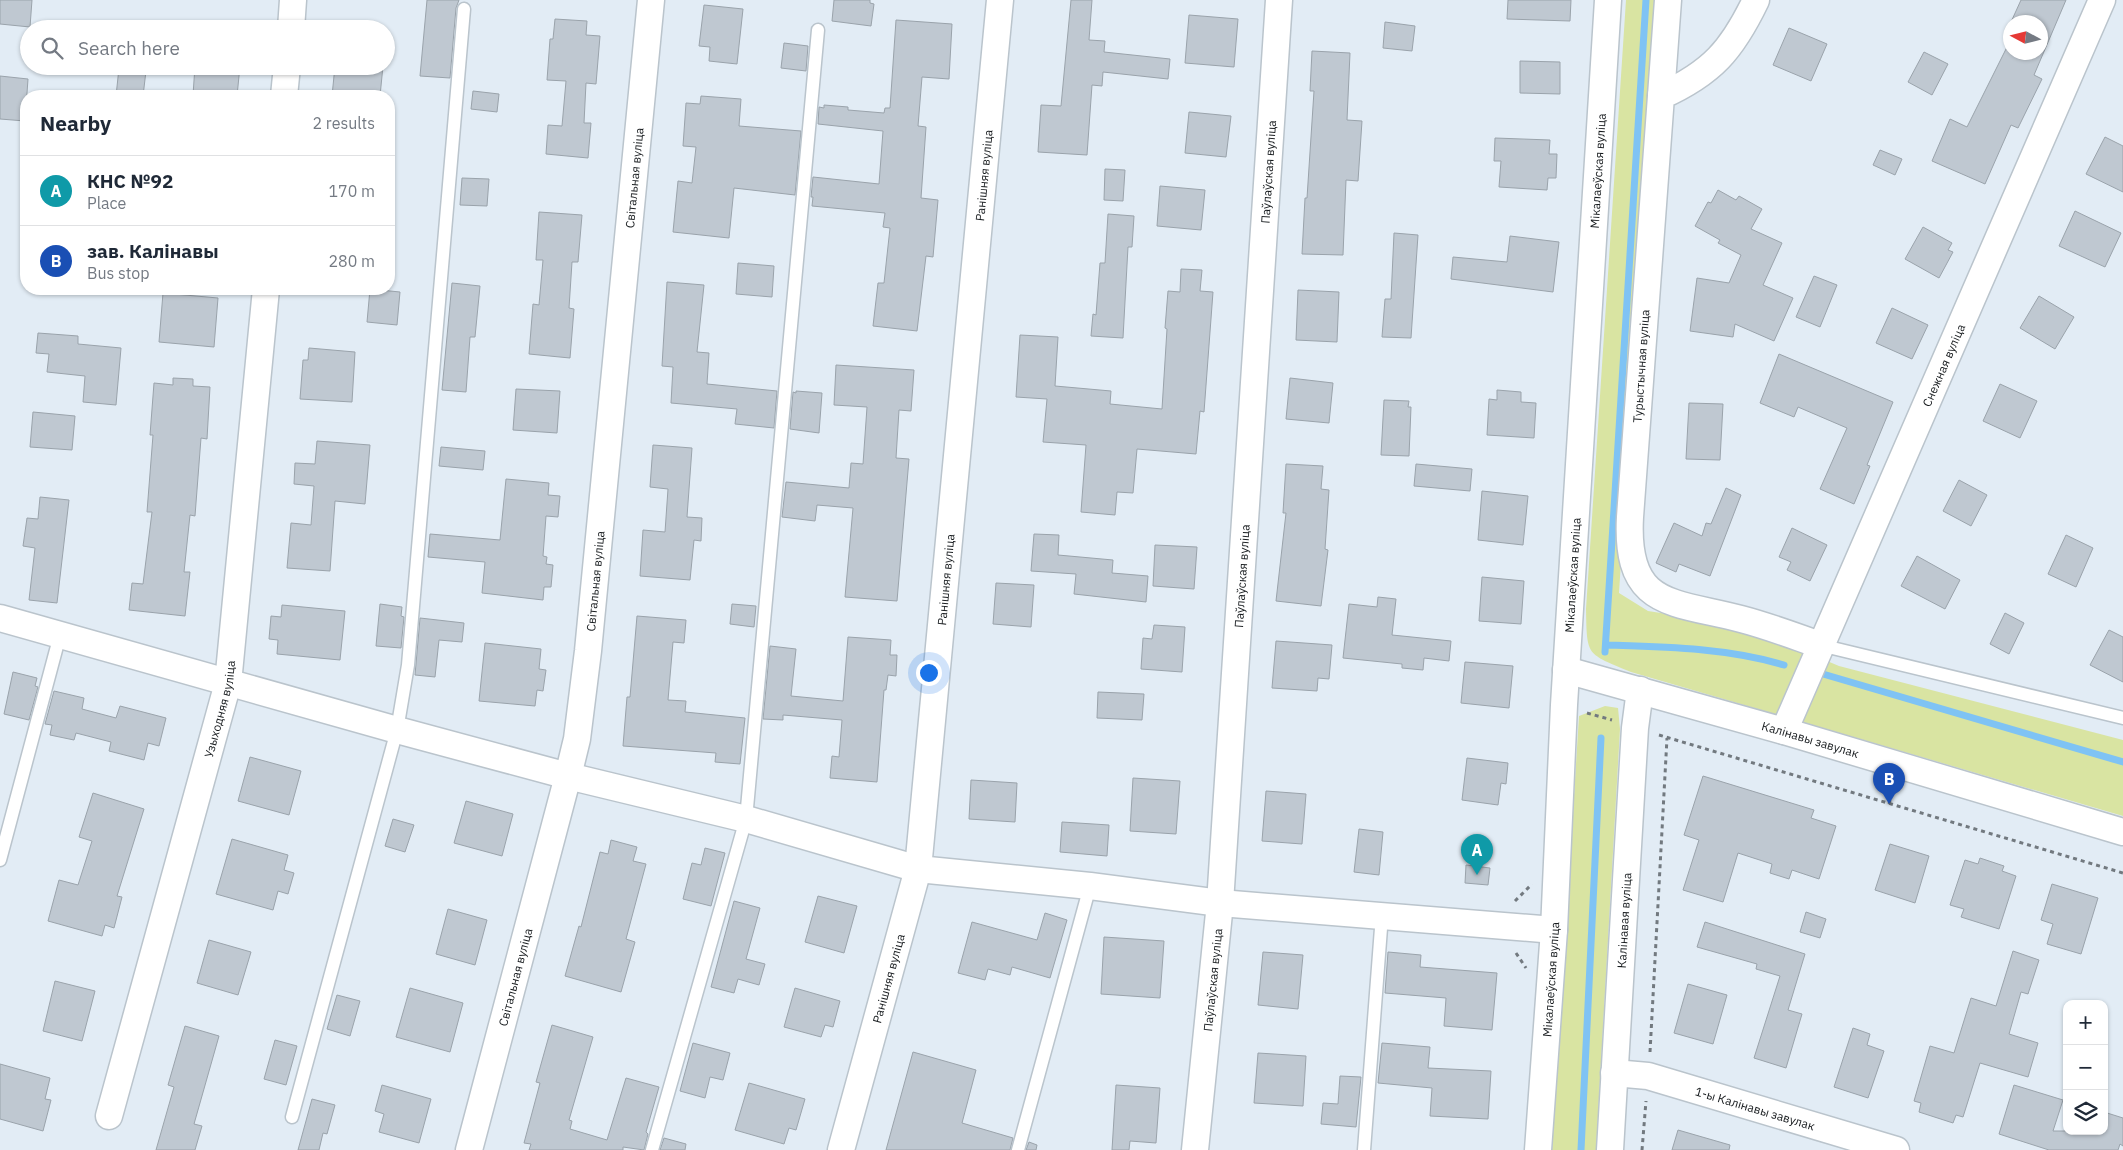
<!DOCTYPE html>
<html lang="en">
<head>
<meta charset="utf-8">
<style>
	:root { --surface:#fff; --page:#f2f2f3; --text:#1f2937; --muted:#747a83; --line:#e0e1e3; --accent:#58670f }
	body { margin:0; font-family:"IBM Plex Sans",sans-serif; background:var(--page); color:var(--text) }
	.controls { position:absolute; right:15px; bottom:15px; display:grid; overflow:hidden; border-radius:10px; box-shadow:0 1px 4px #0004 }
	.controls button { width:45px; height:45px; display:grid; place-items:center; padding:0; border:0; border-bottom:1px solid var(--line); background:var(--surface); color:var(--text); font:25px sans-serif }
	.compass { position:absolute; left:2003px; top:15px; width:45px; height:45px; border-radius:50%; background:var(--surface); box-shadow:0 1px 4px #0004; rotate:277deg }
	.you { position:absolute; left:928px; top:672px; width:18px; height:18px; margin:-12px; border:4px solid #fff; border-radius:50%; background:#1a73e8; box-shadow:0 0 0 8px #1a73e833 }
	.badge { display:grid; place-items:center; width:32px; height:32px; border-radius:50%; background:var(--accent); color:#fff; font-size:16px; font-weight:700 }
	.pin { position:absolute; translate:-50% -41px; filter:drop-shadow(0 1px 2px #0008) }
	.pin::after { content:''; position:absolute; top:26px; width:18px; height:15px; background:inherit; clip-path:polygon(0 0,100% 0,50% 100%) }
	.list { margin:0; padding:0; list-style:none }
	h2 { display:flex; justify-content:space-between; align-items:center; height:65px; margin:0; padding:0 20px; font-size:21px }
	h2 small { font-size:16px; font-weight:400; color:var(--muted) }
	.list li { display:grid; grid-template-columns:32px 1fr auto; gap:15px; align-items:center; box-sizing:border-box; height:70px; padding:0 20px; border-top:1px solid var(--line) }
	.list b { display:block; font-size:19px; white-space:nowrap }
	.list p { margin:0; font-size:16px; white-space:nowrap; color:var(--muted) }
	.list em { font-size:16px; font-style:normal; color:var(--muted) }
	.icon { flex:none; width:28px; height:28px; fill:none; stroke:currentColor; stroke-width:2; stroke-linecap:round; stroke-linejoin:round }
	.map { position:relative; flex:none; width:2123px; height:1150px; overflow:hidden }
	.search { position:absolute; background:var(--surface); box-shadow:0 1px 4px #0004; left:20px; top:20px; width:375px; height:55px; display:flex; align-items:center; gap:12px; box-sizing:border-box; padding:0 18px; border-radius:28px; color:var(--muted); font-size:19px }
	.panel { position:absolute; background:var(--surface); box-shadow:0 1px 4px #0004; left:20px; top:90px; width:375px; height:205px; border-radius:20px }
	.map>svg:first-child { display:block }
	.green { fill:#d9e4a2 }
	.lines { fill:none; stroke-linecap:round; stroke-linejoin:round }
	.stream { stroke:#7fc3f4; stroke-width:7 }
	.building { fill:#bfc8d1; stroke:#9aa3ab }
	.lane-casing { stroke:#bac4cc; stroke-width:15 }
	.street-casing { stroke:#bac4cc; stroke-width:29 }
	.path { stroke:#72797f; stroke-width:3; stroke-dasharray:4 4; stroke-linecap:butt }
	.lane { stroke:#fff; stroke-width:12 }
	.street { stroke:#fff; stroke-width:26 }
	.labels { text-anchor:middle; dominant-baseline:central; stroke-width:4.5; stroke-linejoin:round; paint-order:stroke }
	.street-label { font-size:12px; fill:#171b1e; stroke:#fff }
</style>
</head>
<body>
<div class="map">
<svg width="2123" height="1150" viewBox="0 0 2123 1150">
	<rect width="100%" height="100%" fill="#e2ecf5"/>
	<g class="green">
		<path d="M1626 0H1657L1619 593 1648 611 1743 626 1839 666 2123 740V816L1631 672C1586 653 1587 657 1586 609Z"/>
		<polygon points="1605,706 1618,708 1620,729 1596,1150 1552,1150 1579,716"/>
	</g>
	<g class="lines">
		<g class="stream">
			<path d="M1606 645C1667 647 1726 648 1784 665"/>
			<polyline points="1605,652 1646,0"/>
			<polyline points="1823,674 2123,762"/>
			<polyline points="1581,1150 1601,738"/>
		</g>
	</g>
	<g class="building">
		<polygon points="0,0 32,0 30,27 0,24"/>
		<polygon points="427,0 459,0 456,8 450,78 420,76"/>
		<polygon points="834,0 870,0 870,3 874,4 871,26 832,21"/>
		<polygon points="1071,0 1092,0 1089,40 1105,41 1104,52 1170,59 1168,79 1103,72 1102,86 1092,85 1087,155 1038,152 1041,105 1061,106"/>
		<polygon points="1508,0 1571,0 1570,21 1507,19"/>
		<polygon points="2021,0 2066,0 2034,75 2042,79 2018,128 2011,125 1985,184 1932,161 1950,119 1967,127 2010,41 2010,52 2040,52 2040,22 2011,22"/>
		<polygon points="704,5 743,9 737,64 709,61 710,47 699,46"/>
		<polygon points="1189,15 1238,19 1234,67 1185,63"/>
		<polygon points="555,19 587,21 586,35 600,36 596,84 586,83 584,123 591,123 588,158 546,154 548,125 562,126 566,81 547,80 550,39 553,39"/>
		<polygon points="896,20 952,24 949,79 922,77 918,126 926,127 921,198 938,200 933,257 926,256 917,331 873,326 878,283 884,283 890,228 883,227 885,213 812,206 813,197 811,197 813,177 879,184 883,131 818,124 819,107 824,108 824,105 848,107 848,110 884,113 885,108 890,108"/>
		<polygon points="1385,22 1415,26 1412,51 1383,48"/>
		<polygon points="1789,28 1827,44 1811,81 1773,65"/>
		<polygon points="784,43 808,46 806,71 781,68"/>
		<polygon points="1312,51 1350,53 1347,120 1362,121 1358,181 1346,180 1343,255 1302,254 1305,198 1307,198 1314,91 1310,91"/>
		<polygon points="1924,52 1948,64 1932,95 1908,82"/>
		<polygon points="1520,61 1560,62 1560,94 1520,93"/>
		<polygon points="195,66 240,66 237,96 193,95"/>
		<polygon points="335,66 383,66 380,96 332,96"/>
		<polygon points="119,68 146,71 143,96 116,96"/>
		<polygon points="0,76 28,79 25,121 0,119"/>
		<polygon points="473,91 499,94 497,112 471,109"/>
		<polygon points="701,96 741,99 739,126 801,131 795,195 734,188 729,238 673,232 678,181 692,183 696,147 683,146 686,103 700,104"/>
		<polygon points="1189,112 1231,116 1226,157 1185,153"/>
		<polygon points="2105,137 2123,146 2123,192 2086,174"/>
		<polygon points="1495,138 1550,140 1549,154 1557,154 1556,178 1548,178 1547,190 1499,187 1501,161 1494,161"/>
		<polygon points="1880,150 1902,159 1895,175 1873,165"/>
		<polygon points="1105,169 1125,170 1123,201 1104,200"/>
		<polygon points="462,178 489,179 487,206 460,205"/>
		<polygon points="1160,186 1205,190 1201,230 1157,226"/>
		<polygon points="1718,190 1736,200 1739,196 1762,209 1751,229 1782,243 1763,285 1793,298 1774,341 1735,324 1733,337 1690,331 1697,278 1729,283 1741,255 1718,243 1720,240 1695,226 1708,202 1711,203"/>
		<polygon points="2075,211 2121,233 2105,267 2059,246"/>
		<polygon points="539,212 582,215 578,262 572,262 569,308 574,309 570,358 529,354 533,304 539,305 543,260 536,260"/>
		<polygon points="1108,214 1134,216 1132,247 1128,247 1123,338 1091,336 1093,314 1096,315 1100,263 1105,263"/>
		<polygon points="1923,227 1952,243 1948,250 1953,252 1939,278 1905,259"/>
		<polygon points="1394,233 1418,235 1411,338 1382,337 1385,299 1391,299"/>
		<polygon points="1510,236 1559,242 1553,292 1451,279 1453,257 1507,262"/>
		<polygon points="738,263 774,266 772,297 736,294"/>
		<polygon points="1181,269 1202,270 1200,291 1213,292 1204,412 1200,411 1196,454 1137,449 1133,493 1117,492 1115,515 1081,512 1086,445 1043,442 1047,399 1016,397 1020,335 1058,337 1055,386 1111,391 1110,404 1162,409 1167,329 1165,328 1168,291 1180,292"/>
		<polygon points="1814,276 1837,285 1820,327 1796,317"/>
		<polygon points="667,282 704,285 697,352 709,353 707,384 777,391 774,428 735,424 737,409 671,403 673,367 662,366"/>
		<polygon points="452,283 480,286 475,337 470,337 466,392 442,390"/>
		<polygon points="370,289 400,292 397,325 367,322"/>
		<polygon points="1298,290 1339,292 1337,342 1296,340"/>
		<polygon points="163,293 218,298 214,347 159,342"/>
		<polygon points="2039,296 2074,317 2055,349 2020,328"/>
		<polygon points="1892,308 1928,325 1912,359 1876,343"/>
		<polygon points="38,333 78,336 78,344 121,348 116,405 83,402 85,376 47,372 49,354 36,353"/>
		<polygon points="309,348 355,352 352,402 300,399 303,360 308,360"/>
		<polygon points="1779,354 1893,402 1867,465 1870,466 1854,504 1820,489 1847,428 1798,407 1794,417 1760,403"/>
		<polygon points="836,365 914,370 911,411 899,410 896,458 909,459 897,601 845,597 853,508 817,505 815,521 782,517 786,482 849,488 851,463 863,464 867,407 834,405"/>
		<polygon points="173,378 193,379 193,386 210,387 207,439 201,438 195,516 190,515 184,572 190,572 185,616 129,610 132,583 143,584 152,512 147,512 153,435 150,435 154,383 173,385"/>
		<polygon points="1290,378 1333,383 1329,423 1286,419"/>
		<polygon points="2000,384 2037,401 2020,438 1983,421"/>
		<polygon points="516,389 560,391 557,433 513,430"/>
		<polygon points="1497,390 1521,392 1521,402 1536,403 1534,438 1487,435 1489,399 1497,400"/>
		<polygon points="796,391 822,393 819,433 790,429 793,392 796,393"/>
		<polygon points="1384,400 1409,401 1408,407 1411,407 1409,456 1381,455"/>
		<polygon points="1689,403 1723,404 1720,460 1686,459"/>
		<polygon points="33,412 75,416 72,450 30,447"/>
		<polygon points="317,441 370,445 365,504 335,501 330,571 287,568 291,523 311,525 314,486 294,484 295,463 315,464"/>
		<polygon points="653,445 692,448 687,517 702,518 701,541 694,540 690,580 640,576 643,530 665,532 668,489 650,487"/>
		<polygon points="441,447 485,451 483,470 439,466"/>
		<polygon points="1286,464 1323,466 1321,489 1329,490 1325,549 1328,550 1321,606 1276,601 1286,513 1283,513"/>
		<polygon points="1416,464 1472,469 1470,491 1414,486"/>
		<polygon points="506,479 549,483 548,495 560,496 558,517 546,516 543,556 547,557 546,564 553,565 551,587 544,587 543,600 482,593 485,562 428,557 430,534 500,540"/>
		<polygon points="1959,480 1987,495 1971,526 1943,511"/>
		<polygon points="1726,488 1741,495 1710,576 1679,564 1676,572 1656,563 1674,523 1702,536 1706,523 1711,524"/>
		<polygon points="1482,491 1528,496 1523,545 1478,540"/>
		<polygon points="40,497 69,500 57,603 29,600 35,548 23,546 27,518 38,519"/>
		<polygon points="1792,528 1827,545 1810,581 1787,570 1791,562 1779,557"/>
		<polygon points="1034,534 1059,535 1058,555 1113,560 1112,573 1148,576 1146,602 1074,594 1076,574 1031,571"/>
		<polygon points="2066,535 2093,548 2076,587 2048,574"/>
		<polygon points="1155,545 1197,547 1194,589 1153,586"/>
		<polygon points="1917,556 1960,580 1945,609 1901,586"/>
		<polygon points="1482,577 1524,581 1521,624 1479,621"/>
		<polygon points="996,583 1034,585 1031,627 993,624"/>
		<polygon points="1378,597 1396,599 1392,635 1451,641 1449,661 1424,658 1423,670 1402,668 1402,664 1343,658 1349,604 1377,607"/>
		<polygon points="380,604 402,607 401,616 404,617 401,648 376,646"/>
		<polygon points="732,604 756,606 754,627 730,624"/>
		<polygon points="282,605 345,611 340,660 277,654 278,640 269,639 271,616 281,617"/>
		<polygon points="2005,613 2024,623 2009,654 1990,644"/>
		<polygon points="637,616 686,620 684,643 673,642 668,700 686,701 685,712 745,718 740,764 715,762 716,753 623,746 627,697 630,697"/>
		<polygon points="420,618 464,623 462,642 439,640 435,677 415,675"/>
		<polygon points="1154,625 1185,627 1182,672 1141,669 1143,638 1152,639"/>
		<polygon points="2109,630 2123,637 2123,682 2090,665"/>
		<polygon points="848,637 891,640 890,655 897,655 896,676 888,675 886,690 884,690 877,782 830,778 832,756 839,757 842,720 783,715 783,720 763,719 770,646 796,649 791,696 843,701"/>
		<polygon points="1276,641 1332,645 1329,679 1318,678 1317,691 1272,688"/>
		<polygon points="485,643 541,649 539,669 546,670 543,691 537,690 535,706 479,701"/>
		<polygon points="1465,662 1513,666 1509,708 1461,703"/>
		<polygon points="13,672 37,678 35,686 38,687 29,720 4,714"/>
		<polygon points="54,691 84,698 82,709 116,718 120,706 166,718 159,746 148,743 144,760 109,751 111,742 76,733 74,740 50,735 52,725 45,724"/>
		<polygon points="1098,692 1144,694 1142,720 1097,718"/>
		<polygon points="250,757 301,771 289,815 238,801"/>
		<polygon points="1467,758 1508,763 1506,784 1501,783 1498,805 1462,800"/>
		<polygon points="1703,776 1814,810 1811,818 1836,826 1819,879 1792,870 1789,879 1770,873 1772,864 1738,853 1723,902 1683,890 1699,840 1684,835"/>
		<polygon points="1133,778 1180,781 1176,834 1130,831"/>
		<polygon points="971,780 1017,783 1015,822 969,819"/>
		<polygon points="1266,791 1306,794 1302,844 1262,841"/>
		<polygon points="93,793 144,809 117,896 122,897 114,928 105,925 102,936 48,921 59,880 78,885 92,841 79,837"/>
		<polygon points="466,801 513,814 502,856 454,843"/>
		<polygon points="393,819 414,825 405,852 385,846"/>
		<polygon points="1062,822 1109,825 1107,856 1060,852"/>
		<polygon points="1359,829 1383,832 1379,875 1354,872"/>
		<polygon points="232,839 288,855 284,870 294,873 288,894 278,891 273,910 216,894"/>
		<polygon points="611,840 637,847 633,861 646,864 626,939 635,942 621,992 565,976 579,926 581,927 600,852 608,854"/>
		<polygon points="1890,844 1929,856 1915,903 1875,890"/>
		<polygon points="705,848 725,853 711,906 683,899 692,863 701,865"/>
		<polygon points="1980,858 2004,866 2002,871 2016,876 1999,929 1961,917 1964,909 1950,905 1965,860 1978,864"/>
		<polygon points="1466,865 1490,868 1488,885 1465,883"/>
		<polygon points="2052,884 2098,898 2081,954 2047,944 2053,924 2041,920"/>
		<polygon points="818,896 857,906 844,953 805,942"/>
		<polygon points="734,901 760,908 746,959 765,964 759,985 738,979 734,993 711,987"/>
		<polygon points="448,909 487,920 475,965 436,954"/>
		<polygon points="1806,912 1826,919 1820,938 1800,932"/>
		<polygon points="1045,913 1067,920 1050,978 1012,967 1010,975 988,969 985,980 958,973 972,922 1037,940"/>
		<polygon points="1705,922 1805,954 1788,1010 1802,1014 1786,1068 1754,1058 1780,976 1756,969 1757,964 1697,947"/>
		<polygon points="1104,937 1164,941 1160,998 1101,994"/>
		<polygon points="209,940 251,952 238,995 197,983"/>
		<polygon points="2013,951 2039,960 2028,994 2021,992 2009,1034 2038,1043 2028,1077 1980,1063 1963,1117 1956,1115 1953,1123 1919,1112 1921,1103 1914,1101 1930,1046 1954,1053 1971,998 1996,1006"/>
		<polygon points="1263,952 1303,955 1298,1009 1258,1005"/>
		<polygon points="1388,952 1421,955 1420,967 1497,973 1492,1030 1444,1026 1446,998 1385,993"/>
		<polygon points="55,981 95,991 82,1041 43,1031"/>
		<polygon points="1688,984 1727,995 1713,1044 1674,1033"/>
		<polygon points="410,988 463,1003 450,1052 396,1037"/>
		<polygon points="795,988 840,1001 833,1027 825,1025 821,1037 784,1027"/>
		<polygon points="337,995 360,1001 350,1036 327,1029"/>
		<polygon points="552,1025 593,1037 569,1120 572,1121 570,1129 607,1140 626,1078 659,1087 646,1132 648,1134 644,1150 623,1147 623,1150 529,1150 531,1144 524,1143 540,1083 536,1082"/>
		<polygon points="185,1026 219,1036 194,1124 202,1126 195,1150 156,1150 174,1087 168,1085"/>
		<polygon points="1853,1028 1870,1034 1867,1045 1884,1051 1868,1098 1834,1087"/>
		<polygon points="275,1040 297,1046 286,1085 264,1079"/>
		<polygon points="693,1043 730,1053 723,1080 710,1077 705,1098 680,1091"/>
		<polygon points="1382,1043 1430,1047 1428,1068 1491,1071 1488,1119 1430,1116 1432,1088 1378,1083"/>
		<polygon points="913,1052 976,1070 962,1123 1013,1138 1010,1150 886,1150"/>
		<polygon points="1258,1053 1306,1056 1303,1106 1254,1103"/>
		<polygon points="0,1064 50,1078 45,1099 51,1100 43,1131 0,1119"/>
		<polygon points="1340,1076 1361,1077 1356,1127 1321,1124 1323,1103 1338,1104"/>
		<polygon points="749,1083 805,1099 796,1130 789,1128 784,1144 735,1130"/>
		<polygon points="382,1085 431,1099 419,1143 379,1132 384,1114 375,1111"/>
		<polygon points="1116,1085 1160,1088 1156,1143 1130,1141 1129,1150 1112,1150"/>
		<polygon points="2014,1085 2063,1100 2053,1131 2104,1131 2104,1112 2123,1118 2123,1146 2120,1144 2118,1150 2049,1150 1999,1134"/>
		<polygon points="312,1099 335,1105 327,1134 323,1133 319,1150 298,1150"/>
		<polygon points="1678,1130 1730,1145 1729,1150 1672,1150"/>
		<polygon points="664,1138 686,1144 685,1150 660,1150"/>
		<polygon points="1029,1142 1037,1145 1036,1150 1026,1150"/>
	</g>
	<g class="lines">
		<g class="lane-casing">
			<g id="lane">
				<polyline points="1820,645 2123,718"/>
				<polyline points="0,860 60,635"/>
				<polyline points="292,1117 397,730 408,665 464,9"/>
				<polyline points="652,1150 746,819 818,30"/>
				<polyline points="1018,1150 1090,886"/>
				<polyline points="1364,1150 1382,915"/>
			</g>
		</g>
		<g class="street-casing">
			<g id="street">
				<path d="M1756 0C1732 50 1712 73 1661 96L1630 517C1625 608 1672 601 1741 619 1768 626 1794 636 1820 645"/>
				<polyline points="291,29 293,0"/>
				<polyline points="284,96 287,66"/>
				<polyline points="1661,96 1668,0"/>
				<polyline points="0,618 397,730 568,776 746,819 918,869 1090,886 1220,903 1554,930"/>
				<path id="s1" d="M1566 670 1784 731 2123 832"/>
				<path id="s2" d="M1784 731 2102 0"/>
				<path id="s3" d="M1614 1073 1648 1076 1896 1150"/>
				<path id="s4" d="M109 1116 228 683 266 289"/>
				<path id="s5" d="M469 1150 568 776 577 739 588 651 651 0"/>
				<path id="s6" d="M841 1150 918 869 1000 0"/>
				<path id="s7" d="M1195 1150 1220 903 1279 0"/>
				<path id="s8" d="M1538 1150 1554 930 1564 705 1608 0"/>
				<path id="s9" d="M1610 1150 1635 728 1640 690"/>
			</g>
		</g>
		<g class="path">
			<polyline points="1587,713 1612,720"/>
			<polyline points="1659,735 2123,873"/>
			<polyline points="1889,804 1893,789"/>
			<polyline points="1515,901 1532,884"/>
			<polyline points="1516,953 1526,968"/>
			<polyline points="1650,1052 1667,738"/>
			<polyline points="1642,1150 1646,1101"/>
		</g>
		<use href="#lane" class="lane"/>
		<use href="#street" class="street"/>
	</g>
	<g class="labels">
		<g class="street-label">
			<text stroke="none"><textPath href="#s7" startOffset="981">Паўлаўская вуліца</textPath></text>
			<text stroke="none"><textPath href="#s8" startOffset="981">Мікалаеўская вуліца</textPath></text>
			<text stroke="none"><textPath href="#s6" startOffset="988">Ранішняя вуліца</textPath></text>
			<text stroke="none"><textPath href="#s5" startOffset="989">Світальная вуліца</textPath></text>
			<text stroke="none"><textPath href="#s2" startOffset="399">Снежная вуліца</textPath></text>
			<text transform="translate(1641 366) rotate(-86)">Турыстычная вуліца</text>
			<text stroke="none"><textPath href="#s7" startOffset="576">Паўлаўская вуліца</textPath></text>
			<text stroke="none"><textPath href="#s8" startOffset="576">Мікалаеўская вуліца</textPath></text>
			<text stroke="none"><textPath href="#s6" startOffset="582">Ранішняя вуліца</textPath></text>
			<text stroke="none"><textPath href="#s5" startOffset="584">Світальная вуліца</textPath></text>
			<text stroke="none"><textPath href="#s4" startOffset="422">Узыходняя вуліца</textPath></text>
			<text stroke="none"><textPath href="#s1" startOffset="254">Калінавы завулак</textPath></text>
			<text stroke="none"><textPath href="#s9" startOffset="230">Калінавая вуліца</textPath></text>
			<text stroke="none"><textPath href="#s5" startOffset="179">Світальная вуліца</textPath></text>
			<text stroke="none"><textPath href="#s6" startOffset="178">Ранішняя вуліца</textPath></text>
			<text stroke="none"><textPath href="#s7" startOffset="171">Паўлаўская вуліца</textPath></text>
			<text stroke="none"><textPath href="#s8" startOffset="171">Мікалаеўская вуліца</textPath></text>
			<text stroke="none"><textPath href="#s3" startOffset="146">1-ы Калінавы завулак</textPath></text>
		</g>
	</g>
</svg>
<div class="controls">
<button>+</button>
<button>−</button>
<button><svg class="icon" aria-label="layers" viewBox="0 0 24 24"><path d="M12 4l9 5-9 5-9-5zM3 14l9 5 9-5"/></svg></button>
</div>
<svg class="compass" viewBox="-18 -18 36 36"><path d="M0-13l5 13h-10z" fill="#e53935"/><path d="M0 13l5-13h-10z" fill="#747a83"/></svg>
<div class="you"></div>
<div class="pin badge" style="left:1477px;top:875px;background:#0f9aa8">A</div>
<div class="pin badge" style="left:1889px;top:804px;background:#1a4fb4">B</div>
<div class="search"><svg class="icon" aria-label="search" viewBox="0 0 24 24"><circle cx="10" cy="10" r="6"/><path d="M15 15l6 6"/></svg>Search here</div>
<section class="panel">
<h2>Nearby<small>2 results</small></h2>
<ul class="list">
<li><span class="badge" style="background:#0f9aa8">A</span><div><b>КНС №92</b><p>Place</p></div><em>170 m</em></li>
<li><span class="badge" style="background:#1a4fb4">B</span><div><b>зав. Калінавы</b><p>Bus stop</p></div><em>280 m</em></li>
</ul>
</section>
</div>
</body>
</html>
